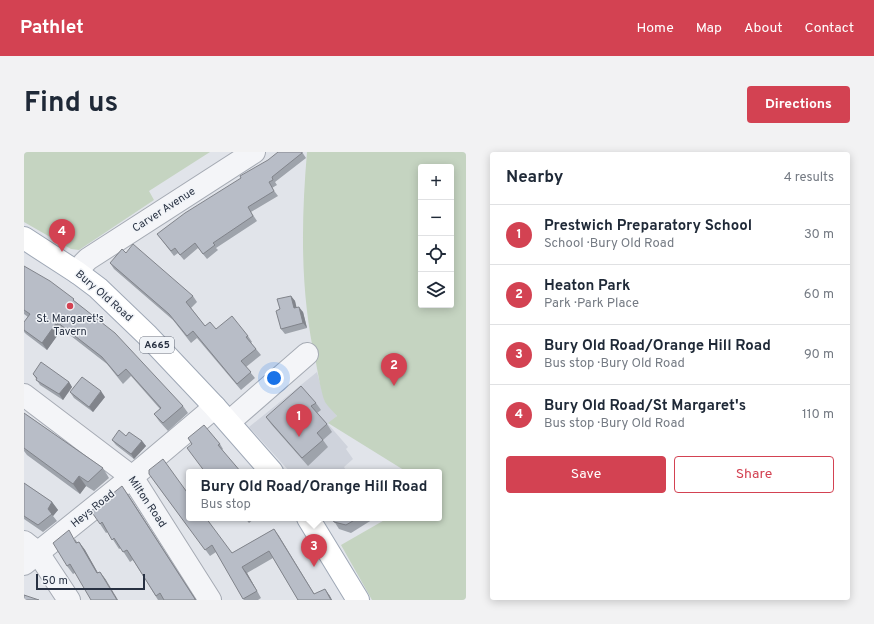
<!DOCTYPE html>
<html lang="en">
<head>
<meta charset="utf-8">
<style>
	:root { --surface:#fff; --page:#f2f2f3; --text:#1f2937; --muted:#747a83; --line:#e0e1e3; --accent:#d34252 }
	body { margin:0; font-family:Overpass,sans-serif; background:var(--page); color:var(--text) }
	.controls { position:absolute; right:12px; top:12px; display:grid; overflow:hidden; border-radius:4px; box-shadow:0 2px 10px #0003 }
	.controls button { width:36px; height:36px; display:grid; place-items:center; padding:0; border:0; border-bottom:1px solid var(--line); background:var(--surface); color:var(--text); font:20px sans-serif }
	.scale { position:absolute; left:12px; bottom:10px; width:109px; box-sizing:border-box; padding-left:4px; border:2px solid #283142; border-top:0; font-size:11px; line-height:14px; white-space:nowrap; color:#283142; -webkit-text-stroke:3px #f0f3f7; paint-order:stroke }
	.you { position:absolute; left:250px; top:226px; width:14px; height:14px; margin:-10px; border:3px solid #fff; border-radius:50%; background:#1a73e8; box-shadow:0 0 0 6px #1a73e833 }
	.badge { display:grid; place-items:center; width:26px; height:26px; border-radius:50%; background:var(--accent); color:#fff; font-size:13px; font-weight:700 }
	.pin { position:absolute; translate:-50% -33px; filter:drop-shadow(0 1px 2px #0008) }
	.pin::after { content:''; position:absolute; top:21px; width:14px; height:12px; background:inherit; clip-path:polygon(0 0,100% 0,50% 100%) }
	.popup { position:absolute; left:162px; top:317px; width:256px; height:52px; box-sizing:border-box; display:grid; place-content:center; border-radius:4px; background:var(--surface); filter:drop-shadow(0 1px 3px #0005); font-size:13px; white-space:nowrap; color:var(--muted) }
	.popup b { font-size:15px; color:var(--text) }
	.popup::after { content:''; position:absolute; left:50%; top:100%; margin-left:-8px; border:8px solid transparent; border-top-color:var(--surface) }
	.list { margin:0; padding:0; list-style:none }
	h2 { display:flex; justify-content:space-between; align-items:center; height:52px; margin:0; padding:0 16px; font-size:17px }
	h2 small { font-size:13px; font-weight:400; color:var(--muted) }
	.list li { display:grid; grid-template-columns:26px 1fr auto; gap:12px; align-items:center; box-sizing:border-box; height:60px; padding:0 16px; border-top:1px solid var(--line) }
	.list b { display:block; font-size:15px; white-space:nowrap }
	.list p { margin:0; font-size:13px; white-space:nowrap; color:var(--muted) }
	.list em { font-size:13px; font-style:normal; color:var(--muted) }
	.actions { display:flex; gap:8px; padding:12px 16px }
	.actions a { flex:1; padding:9px 0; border:1px solid var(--accent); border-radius:4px; text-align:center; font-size:14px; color:var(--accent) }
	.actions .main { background:var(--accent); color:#fff }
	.icon { flex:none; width:22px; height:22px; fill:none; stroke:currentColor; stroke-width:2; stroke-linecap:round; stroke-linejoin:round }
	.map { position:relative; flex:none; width:442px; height:448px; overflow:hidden; border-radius:4px }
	header { display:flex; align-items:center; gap:24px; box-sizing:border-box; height:56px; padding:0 20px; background:var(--accent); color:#fff }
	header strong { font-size:19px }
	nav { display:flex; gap:22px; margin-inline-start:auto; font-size:14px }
	.intro { display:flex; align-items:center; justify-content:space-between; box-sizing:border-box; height:96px; padding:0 24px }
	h1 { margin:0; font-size:28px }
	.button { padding:10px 18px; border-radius:4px; background:var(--accent); color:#fff; font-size:14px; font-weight:700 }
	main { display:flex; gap:24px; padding:0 24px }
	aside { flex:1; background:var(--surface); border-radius:4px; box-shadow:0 2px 10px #0003 }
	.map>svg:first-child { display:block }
	.built { fill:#cfd3dc }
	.green { fill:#c5d4c1; fill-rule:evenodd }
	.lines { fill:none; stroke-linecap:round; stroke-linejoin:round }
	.minor-casing { stroke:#a6abb4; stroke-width:24 }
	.major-casing { stroke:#9fa8b6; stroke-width:24 }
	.minor { stroke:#f4f5f8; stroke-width:22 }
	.major { stroke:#fff; stroke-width:22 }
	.wall { fill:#9ea3ab }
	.shaded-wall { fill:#81848b }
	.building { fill:#b8bdc7; stroke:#81848b }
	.poi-dot { fill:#d34252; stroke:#f0f3f7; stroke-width:1.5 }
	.labels { text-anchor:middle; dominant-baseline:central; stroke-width:3; stroke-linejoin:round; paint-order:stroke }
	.shield { fill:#f0f3f7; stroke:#646b78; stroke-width:1 }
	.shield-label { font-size:10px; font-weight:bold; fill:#283142 }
	.street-label { font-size:11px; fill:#283142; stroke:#f0f3f7 }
	.poi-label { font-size:11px; fill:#283142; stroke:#f0f3f7 }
</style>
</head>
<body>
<header>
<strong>Pathlet</strong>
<nav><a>Home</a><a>Map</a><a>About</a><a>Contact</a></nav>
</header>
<div class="intro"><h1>Find us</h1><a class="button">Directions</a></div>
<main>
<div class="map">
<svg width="442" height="448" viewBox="0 0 442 448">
	<rect width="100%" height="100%" fill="#e1e4ea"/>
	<polygon class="built" points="293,220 301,249 313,264 304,272 324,295 322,297 329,307 320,315 323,320 266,320 225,275"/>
	<g class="green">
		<polygon points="0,0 186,0 125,39 130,48 55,98 47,97 0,70"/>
		<path d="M283 0H442V448H348L317 393 364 366H415V320H383L304 271 313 264C309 259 304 255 301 250 297 241 294 221 292 211 276 142 277 71 283 0ZM397 15H427V153H397Z"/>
	</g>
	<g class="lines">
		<g class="minor-casing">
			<g id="minor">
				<polyline points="54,121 60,111 64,107 230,0"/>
				<polyline points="0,243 108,325 186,448"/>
				<polyline points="205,270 283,202"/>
				<polyline points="0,390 14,401 45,448"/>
				<polyline points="0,412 108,325 191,255"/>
			</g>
		</g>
		<g class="major-casing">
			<g id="major">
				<polyline points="0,86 54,121 74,136 124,184 191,255 248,320"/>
				<polyline points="284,366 334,448"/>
			</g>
		</g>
		<use href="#minor" class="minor"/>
		<use href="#major" class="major"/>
	</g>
	<g class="wall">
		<polygon points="278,0 282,6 251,30 253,33 248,36 254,44 227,60 233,69 192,96 194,98 183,107 174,96 160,108 154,101 150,104 133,82"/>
		<polygon points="102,101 169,144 173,150 167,156 181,174 224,184 228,190 227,191 237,203 222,215 231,226 217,238 173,186 167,191 149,168 90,117 86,111"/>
		<polygon points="0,114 53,151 159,254 164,261 144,279 135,269 130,262 136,257 107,224 99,232 83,212 38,177 23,198 2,182 0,180 0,170 4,165 0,162"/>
		<polygon points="267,144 271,149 272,156 279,160 283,176 261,182 257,177 256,157"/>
		<polygon points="9,222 45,230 48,235 39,248 16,233"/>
		<polygon points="46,240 81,245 69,260 50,246"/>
		<polygon points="292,251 297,258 293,261 303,272 308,280 299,288 304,295 284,314 247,272 242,265"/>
		<polygon points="0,261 79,316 85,326 70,339 62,334 56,342 3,303 0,299"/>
		<polygon points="102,284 118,289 122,294 110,307 92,293 88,288"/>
		<polygon points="164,286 196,292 199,297 198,298 168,292"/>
		<polygon points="130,329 208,401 250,377 290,442 301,437 308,448 274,448 249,406 223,421 237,446 234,448 220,448 192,400 186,404"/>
		<polygon points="0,331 28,350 34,358 29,364 33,369 19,380 0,367"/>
		<polygon points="105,344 172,448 134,448 109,408 106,410 97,396 95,397 84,380 82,381 76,372"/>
		<polygon points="221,366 231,366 225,371"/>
		<polygon points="308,366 351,366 327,381 315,377"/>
		<polygon points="51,387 53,390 55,390 61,398 74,421 76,420 82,428 51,421 49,422 43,414"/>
	</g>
	<g class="shaded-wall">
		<polygon points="267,144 271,149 274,161 270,156"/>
		<polygon points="275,155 279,160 283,176 279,171"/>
		<polygon points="33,170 38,177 23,198 18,191"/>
		<polygon points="45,230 48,235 39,248 35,242"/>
		<polygon points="77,239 81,245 69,260 65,255"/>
		<polygon points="118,289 122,294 110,307 107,302"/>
		<polygon points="55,324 62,334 56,342 49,332"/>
		<polygon points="98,334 105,344 172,448 171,448"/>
		<polygon points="28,350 34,358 29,364 24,357"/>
		<polygon points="250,377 255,384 294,448 290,442"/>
		<polygon points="55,390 61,398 79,430 73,421"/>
		<polygon points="218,415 223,421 237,446 233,439"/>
		<polygon points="76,420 82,428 94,448 93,448"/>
		<polygon points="301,437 306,444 308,448 307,448"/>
	</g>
	<g class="building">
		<polygon points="254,0 278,0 278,1 248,25 249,28 245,30 250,39 224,55 229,64 189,91 191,93 179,102 171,91 156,103 151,96 147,99 133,82 161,61 217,26 216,24 244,8"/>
		<polygon points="109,92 169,144 162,150 181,174 186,170 192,177 208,164 224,184 222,185 232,197 217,209 227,220 213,232 169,179 163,184 145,162 86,111 98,97 102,101"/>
		<polygon points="0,114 26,129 50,147 49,148 91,181 159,254 139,271 130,262 137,256 102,217 94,224 78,205 33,170 18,191 0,178 0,170 6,162 0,158"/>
		<polygon points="267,144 270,156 275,155 279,171 257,177 252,159 256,157 253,147"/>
		<polygon points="17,210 45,230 35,242 12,228 13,226 9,222"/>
		<polygon points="58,225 77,239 65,255 46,240"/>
		<polygon points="277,234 292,251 287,254 303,272 293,281 299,288 278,306 242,265"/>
		<polygon points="0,261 79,316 64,330 55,324 49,332 0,296"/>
		<polygon points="180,273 196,292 194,293 217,320 181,320 163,296 168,292 164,286"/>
		<polygon points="95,278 102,284 105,280 118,289 107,302 88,288"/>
		<polygon points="139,307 165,343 165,366 182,366 208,401 250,377 290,442 301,437 307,448 274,448 245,399 218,415 233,439 219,447 188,393 181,398 125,322 125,318"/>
		<polygon points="0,331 28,350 24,357 28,362 14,373 0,364"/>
		<polygon points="98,334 171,447 171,448 140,448 136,441 132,444 103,398 99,400 90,386 88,388 78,370 76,372 67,359"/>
		<polygon points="308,366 334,366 322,373 310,370"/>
		<polygon points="45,378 52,391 55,390 73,421 76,420 93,448 67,448 57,431 46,412 43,414 29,391"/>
		<polygon points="0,443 15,448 0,448"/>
	</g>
	<circle class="poi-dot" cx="46" cy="154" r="4"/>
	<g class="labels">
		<rect class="shield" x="116" y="185" width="34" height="16" rx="3"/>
		<g class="shield-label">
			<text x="133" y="193">A665</text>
		</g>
		<g class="street-label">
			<text transform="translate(140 58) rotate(-33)">Carver Avenue</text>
			<text transform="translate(80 144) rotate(41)">Bury Old Road</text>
			<text transform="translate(123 350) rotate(56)">Milton Road</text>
			<text transform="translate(69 357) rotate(-39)">Heys Road</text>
		</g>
		<g class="poi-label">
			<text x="46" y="167">St. Margaret's<tspan x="46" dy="13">Tavern</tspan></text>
		</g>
	</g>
</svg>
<div class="controls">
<button>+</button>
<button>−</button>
<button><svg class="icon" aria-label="locate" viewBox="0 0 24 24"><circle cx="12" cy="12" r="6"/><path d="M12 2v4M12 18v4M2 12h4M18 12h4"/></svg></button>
<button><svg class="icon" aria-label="layers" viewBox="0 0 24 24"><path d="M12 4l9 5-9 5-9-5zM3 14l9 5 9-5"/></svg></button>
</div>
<div class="scale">50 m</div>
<div class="you"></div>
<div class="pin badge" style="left:275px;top:285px">1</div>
<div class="pin badge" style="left:370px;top:234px">2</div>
<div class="pin badge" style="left:290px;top:415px">3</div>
<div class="popup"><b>Bury Old Road/Orange Hill Road</b>Bus stop</div>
<div class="pin badge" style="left:38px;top:100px">4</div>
</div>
<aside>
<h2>Nearby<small>4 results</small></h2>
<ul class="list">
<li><span class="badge">1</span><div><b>Prestwich Preparatory School</b><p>School · Bury Old Road</p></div><em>30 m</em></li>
<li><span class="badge">2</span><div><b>Heaton Park</b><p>Park · Park Place</p></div><em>60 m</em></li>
<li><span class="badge">3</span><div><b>Bury Old Road/Orange Hill Road</b><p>Bus stop · Bury Old Road</p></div><em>90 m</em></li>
<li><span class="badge">4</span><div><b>Bury Old Road/St Margaret's</b><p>Bus stop · Bury Old Road</p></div><em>110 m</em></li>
</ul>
<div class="actions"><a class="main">Save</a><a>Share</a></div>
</aside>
</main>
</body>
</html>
